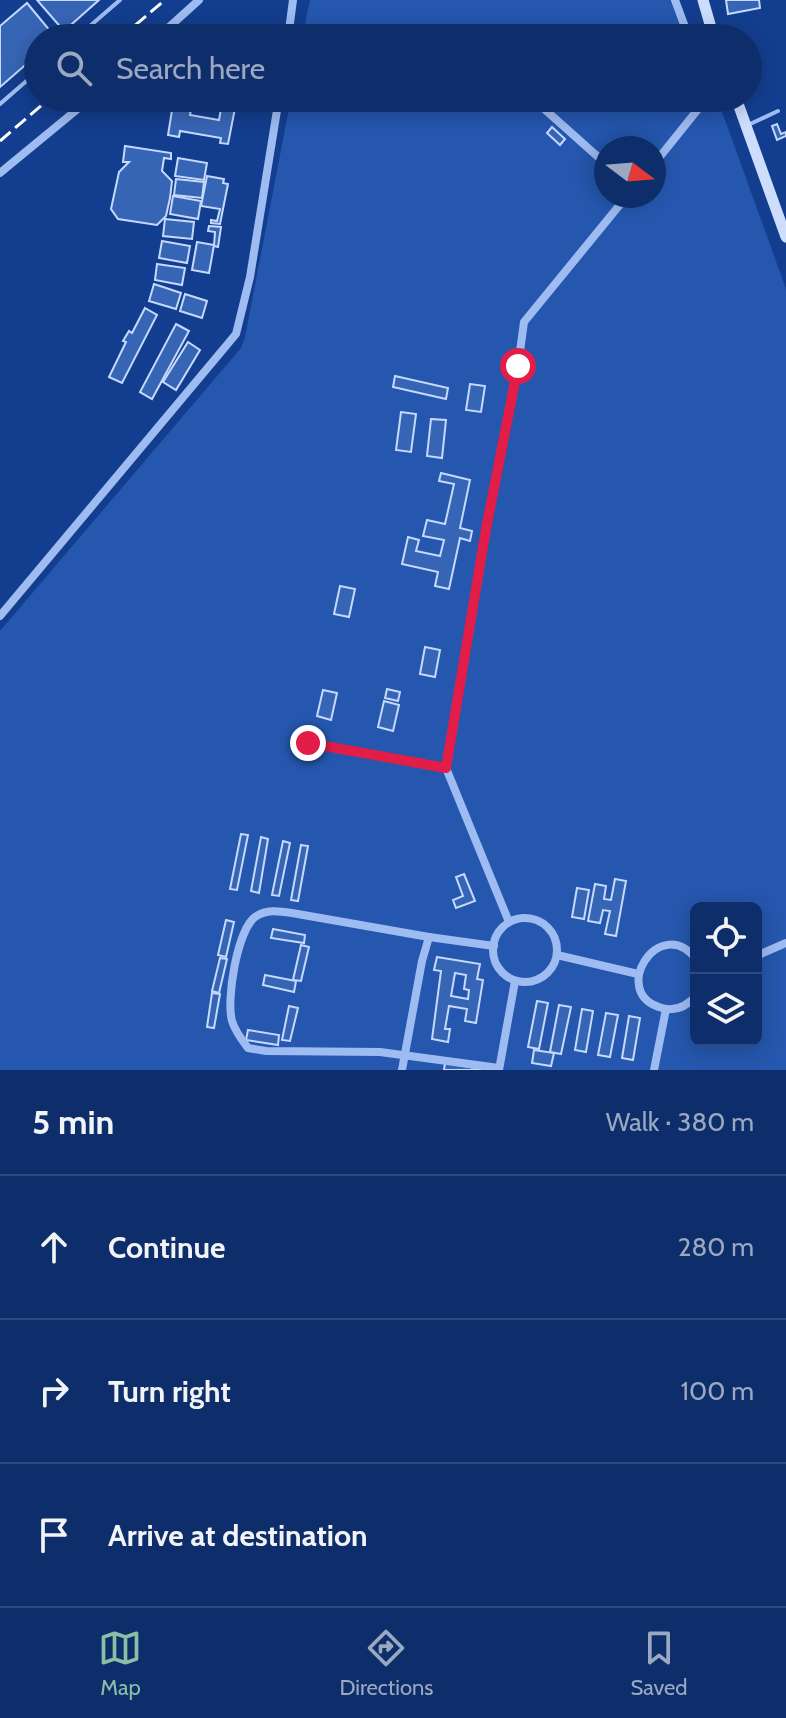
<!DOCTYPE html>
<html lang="en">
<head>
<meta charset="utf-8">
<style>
	:root { --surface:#0e2e6b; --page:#173671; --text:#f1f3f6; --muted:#9ba8c1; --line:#2e4a7e; --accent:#8abfa5 }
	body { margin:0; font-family:Cabin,sans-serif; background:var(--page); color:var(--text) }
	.controls { position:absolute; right:24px; bottom:24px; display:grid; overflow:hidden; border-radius:12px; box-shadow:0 4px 20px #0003 }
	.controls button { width:72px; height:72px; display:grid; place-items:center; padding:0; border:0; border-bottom:2px solid var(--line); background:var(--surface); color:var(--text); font:40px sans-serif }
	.compass { position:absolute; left:594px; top:136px; width:72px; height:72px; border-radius:50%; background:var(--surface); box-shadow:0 4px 20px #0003; rotate:106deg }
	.stop { position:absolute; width:24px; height:24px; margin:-18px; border:6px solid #e11d48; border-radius:50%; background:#fff }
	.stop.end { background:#e11d48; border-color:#fff; box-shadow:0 2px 8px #0008 }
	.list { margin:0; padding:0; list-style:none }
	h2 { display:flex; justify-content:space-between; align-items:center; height:104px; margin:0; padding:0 32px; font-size:34px }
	h2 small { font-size:26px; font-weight:400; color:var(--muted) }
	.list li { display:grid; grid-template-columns:52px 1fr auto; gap:24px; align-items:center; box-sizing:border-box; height:144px; padding:0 32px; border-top:2px solid var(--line) }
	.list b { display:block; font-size:30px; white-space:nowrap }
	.list em { font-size:26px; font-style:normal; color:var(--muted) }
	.icon { flex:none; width:44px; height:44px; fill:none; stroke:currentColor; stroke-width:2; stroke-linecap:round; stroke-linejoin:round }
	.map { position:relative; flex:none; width:786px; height:1070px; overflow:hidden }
	.search { position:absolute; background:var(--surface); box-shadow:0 4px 20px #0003; left:24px; right:24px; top:24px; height:88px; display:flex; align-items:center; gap:20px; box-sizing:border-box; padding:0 28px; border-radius:44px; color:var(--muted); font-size:30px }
	.sheet { height:536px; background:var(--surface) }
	nav { display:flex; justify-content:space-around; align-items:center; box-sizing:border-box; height:112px; border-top:2px solid var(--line); background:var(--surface); font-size:22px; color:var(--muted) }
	nav a { display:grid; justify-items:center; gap:4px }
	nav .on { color:var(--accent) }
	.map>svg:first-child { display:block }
	.green { fill:#2557ae; fill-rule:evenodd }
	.building { fill:#3765b6; stroke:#c5d9fc; stroke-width:2; fill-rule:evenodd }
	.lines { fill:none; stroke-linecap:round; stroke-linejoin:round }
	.service { stroke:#9ebcf1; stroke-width:4 }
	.minor { stroke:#9ebcf1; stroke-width:8 }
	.secondary { stroke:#cdddfc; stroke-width:11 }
	.rail { stroke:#fff; stroke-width:3; stroke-dasharray:14 6; stroke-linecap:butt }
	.route { stroke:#e11d48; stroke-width:10 }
</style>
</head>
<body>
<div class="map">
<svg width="786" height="1070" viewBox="0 0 786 1070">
	<rect width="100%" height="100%" fill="#133e8f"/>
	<g class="green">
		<polygon points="310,0 677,0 693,38 302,38"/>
		<path d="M291 98H717L786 289V1070H0V631L241 348 245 337ZM606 148H654V196H606ZM696 908H756V1040H696Z"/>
	</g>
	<g class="building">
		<polygon points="37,0 99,0 64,31"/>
		<polygon points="726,0 759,0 760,8 728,14"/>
		<polygon points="27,3 56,38 38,38 38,54 0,87 0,26"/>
		<polygon points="174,98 193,98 190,115 219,120 223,98 237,98 228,144 220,143 221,138 180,131 179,137 168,135"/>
		<polygon points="777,124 781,134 786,132 786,136 777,140 772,126"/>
		<polygon points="552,127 565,139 560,145 547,133"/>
		<polygon points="125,146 171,153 171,159 164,158 162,171 172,181 170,198 166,216 157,225 118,219 111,209 119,172 129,162 123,162"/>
		<polygon points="178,158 207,163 204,180 175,176"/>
		<polygon points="207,176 224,179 223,183 228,184 220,224 211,223 211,220 217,221 220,209 201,206"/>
		<polygon points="176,179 204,182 202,198 174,195"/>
		<polygon points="173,196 201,201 198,219 170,214"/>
		<polygon points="165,219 194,222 192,239 163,236"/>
		<polygon points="209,226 221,227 218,247 214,246 215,232 208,231"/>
		<polygon points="162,241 190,246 187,263 159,258"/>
		<polygon points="197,242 214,245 209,273 192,270"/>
		<polygon points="157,264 185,268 182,285 155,280"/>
		<polygon points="154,284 181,293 176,309 149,301"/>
		<polygon points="185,294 207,301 202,318 180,311"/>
		<polygon points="145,308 157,315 122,383 109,377 126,342 123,341 129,331 132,333"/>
		<polygon points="176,324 189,331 152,399 140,392"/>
		<polygon points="188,342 200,350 176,390 163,382"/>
		<polygon points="395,376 448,388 446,399 393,387"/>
		<polygon points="470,384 485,386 481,412 466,410"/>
		<polygon points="401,412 416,414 411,452 396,450"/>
		<polygon points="431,419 446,420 442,458 427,456"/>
		<polygon points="441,473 470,480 460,528 472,531 470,541 460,538 449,589 435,586 438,572 402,564 408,537 419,540 416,551 440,556 444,540 423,536 427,520 445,524 454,484 439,481"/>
		<polygon points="340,586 355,589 349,617 334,614"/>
		<polygon points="425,647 440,650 435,677 420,674"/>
		<polygon points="387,689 400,692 398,701 385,698"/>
		<polygon points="323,690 337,693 331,720 317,716"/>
		<polygon points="384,701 399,705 393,731 378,727"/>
		<polygon points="241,834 248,835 237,890 230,889"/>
		<polygon points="261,837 268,839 259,893 251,891"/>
		<polygon points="283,841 290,843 279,896 272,895"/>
		<polygon points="301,845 308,846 298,901 291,900"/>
		<polygon points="464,874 475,901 456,908 453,900 463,896 456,877"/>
		<polygon points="615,879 626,881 616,936 605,934 610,911 603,910 600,923 588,921 595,884 606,886 604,899 611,900"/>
		<polygon points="577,888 589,890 584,919 572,917"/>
		<polygon points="226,920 234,922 226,957 218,955"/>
		<polygon points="273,929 305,935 304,943 271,938"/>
		<polygon points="301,945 309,947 301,981 293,980"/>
		<path d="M437 957 480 964 477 979 483 980 476 1023 465 1021 467 1009 449 1006 445 1029H450L448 1042 432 1039 441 971 434 970ZM455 973 466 975 464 989 469 990 468 999 451 996Z"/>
		<polygon points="220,958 227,959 219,993 212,991"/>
		<polygon points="265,975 296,981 294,992 263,985"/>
		<polygon points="212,993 220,994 214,1028 207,1027"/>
		<polygon points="537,1001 548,1003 539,1049 528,1047"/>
		<polygon points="559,1005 571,1007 561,1054 550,1052"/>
		<polygon points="289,1006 298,1008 290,1041 282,1040"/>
		<polygon points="582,1009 593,1011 586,1052 575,1050"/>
		<polygon points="606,1013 618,1015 610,1057 598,1055"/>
		<polygon points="629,1016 640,1018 633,1060 622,1058"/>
		<polygon points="248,1030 279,1035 278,1045 246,1040"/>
		<polygon points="534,1050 554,1053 551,1066 532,1063"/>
		<polygon points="445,1063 481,1069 481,1070 444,1070"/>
	</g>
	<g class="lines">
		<g class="service">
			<polyline points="76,38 120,0"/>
			<polyline points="0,104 38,71"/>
			<polyline points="748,125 778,111"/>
		</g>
		<g class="minor">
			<polyline points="675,0 689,38"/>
			<polyline points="157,38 199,0"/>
			<polyline points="288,38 293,0"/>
			<polyline points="532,98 606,164"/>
			<polyline points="654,164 707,98"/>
			<polyline points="0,173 91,98"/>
			<polyline points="0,616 236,334 250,277 279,98"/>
			<polyline points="308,743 446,768"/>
			<circle cx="525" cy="950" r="32"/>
			<polyline points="509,922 446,768 486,529 518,366 524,322 627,196"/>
			<path d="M429 937 292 913C279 911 266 909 255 917 237 931 226 1000 232 1021 235 1031 241 1039 248 1048L266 1051 380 1052 499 1068"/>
			<polyline points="557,955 638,974"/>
			<polyline points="756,956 786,943"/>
			<path d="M696 959C659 912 608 994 662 1008 676 1012 687 1006 696 996"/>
			<polyline points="402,1070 422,961 429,937 494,946"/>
			<polyline points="499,1070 515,981"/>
			<polyline points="654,1070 666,1009"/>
		</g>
		<g class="secondary">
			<polyline points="703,0 714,38"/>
			<polyline points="736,98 786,237"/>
		</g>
		<g class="rail">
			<polyline points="120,38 165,0"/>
			<polyline points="0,141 50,98"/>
		</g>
	</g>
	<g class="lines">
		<polyline class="route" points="308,743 446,768 486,529 518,366"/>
	</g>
</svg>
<div class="controls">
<button><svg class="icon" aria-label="locate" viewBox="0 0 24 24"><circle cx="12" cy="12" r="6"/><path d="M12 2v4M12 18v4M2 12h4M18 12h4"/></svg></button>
<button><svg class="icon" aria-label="layers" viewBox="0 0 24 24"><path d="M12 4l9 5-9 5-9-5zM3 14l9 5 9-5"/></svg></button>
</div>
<svg class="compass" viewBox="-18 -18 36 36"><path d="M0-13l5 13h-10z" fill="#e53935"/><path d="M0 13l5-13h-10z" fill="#9ba8c1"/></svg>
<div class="stop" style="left:518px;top:366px"></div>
<div class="stop end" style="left:308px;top:743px"></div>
<div class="search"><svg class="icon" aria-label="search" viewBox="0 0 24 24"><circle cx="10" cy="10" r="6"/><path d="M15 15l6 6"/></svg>Search here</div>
</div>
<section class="sheet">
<h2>5 min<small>Walk · 380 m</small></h2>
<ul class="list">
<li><svg class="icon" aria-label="ahead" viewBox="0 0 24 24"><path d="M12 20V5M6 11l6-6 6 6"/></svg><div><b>Continue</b></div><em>280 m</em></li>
<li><svg class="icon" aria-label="right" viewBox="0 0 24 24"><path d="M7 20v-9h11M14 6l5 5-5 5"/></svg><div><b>Turn right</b></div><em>100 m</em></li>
<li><svg class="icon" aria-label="arrive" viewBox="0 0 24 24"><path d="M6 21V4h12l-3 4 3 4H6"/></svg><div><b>Arrive at destination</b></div></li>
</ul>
</section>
<nav>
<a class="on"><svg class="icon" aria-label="map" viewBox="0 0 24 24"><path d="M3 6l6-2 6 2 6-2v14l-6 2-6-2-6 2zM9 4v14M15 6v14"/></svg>Map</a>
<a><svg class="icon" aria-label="directions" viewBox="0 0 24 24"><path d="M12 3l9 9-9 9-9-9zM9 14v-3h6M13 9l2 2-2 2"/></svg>Directions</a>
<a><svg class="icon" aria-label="saved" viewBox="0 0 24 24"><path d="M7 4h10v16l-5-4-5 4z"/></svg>Saved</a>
</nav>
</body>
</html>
